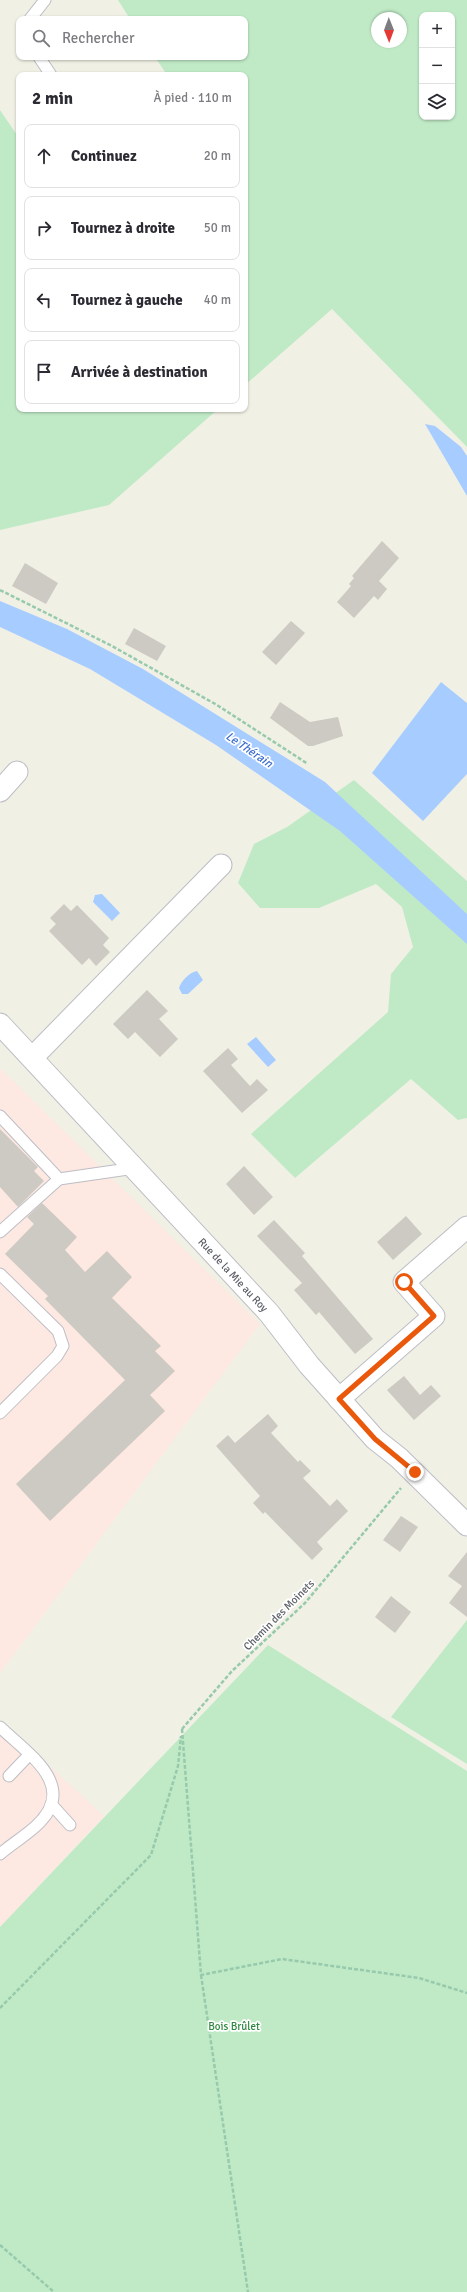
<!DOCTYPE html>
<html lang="fr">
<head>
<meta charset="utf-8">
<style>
	:root { --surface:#fff; --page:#f7f7f7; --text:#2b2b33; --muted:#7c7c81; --line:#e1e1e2 }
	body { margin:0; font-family:Signika,sans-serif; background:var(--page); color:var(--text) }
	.controls { position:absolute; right:12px; top:12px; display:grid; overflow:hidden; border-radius:8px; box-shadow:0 1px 3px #0004 }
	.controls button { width:36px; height:36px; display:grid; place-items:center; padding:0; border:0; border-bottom:1px solid var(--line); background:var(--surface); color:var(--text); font:20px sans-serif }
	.compass { position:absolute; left:371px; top:12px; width:36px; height:36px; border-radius:50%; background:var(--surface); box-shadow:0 1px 3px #0004; rotate:179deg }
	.stop { position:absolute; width:12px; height:12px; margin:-9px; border:3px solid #ea580c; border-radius:50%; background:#fff }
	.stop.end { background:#ea580c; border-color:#fff; box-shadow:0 1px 4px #0008 }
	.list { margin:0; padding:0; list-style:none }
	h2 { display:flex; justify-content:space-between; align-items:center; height:52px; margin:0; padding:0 16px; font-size:17px }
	h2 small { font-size:13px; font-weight:400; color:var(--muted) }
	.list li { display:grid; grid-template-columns:26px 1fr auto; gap:12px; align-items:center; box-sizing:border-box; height:64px; margin:0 8px 8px; padding:0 8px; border:1px solid var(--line); border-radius:8px }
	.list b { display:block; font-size:15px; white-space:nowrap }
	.list em { font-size:13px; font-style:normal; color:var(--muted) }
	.icon { flex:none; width:22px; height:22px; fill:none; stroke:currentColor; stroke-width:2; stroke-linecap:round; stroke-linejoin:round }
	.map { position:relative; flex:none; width:467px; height:2292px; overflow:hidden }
	.search { position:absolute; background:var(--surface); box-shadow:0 1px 3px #0004; left:16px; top:16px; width:232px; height:44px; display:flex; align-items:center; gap:10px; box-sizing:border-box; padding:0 14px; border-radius:8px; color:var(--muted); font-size:15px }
	.panel { position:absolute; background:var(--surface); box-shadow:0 1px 3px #0004; left:16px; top:72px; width:232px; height:340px; border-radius:8px }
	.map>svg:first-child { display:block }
	.medical { fill:#fee8e2 }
	.green { fill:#c0eac6; fill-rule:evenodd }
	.water { fill:#a7ccff }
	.building { fill:#cccac2 }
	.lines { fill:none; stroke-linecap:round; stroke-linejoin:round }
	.lane-casing { stroke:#bdbec5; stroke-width:13 }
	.street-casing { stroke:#bdbec5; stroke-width:23 }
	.path { stroke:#97caad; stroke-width:2.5; stroke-dasharray:4 2; stroke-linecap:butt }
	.lane { stroke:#fff; stroke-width:11 }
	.street { stroke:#fff; stroke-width:21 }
	.route { stroke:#ea580c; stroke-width:5 }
	.labels { text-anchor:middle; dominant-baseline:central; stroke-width:3.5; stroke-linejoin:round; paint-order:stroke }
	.street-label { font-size:11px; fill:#5d6067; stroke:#fff }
	.park-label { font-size:11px; fill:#2d873e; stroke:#fff }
	.water-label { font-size:12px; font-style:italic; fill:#3d6fcf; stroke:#fff }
</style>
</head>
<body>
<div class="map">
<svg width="467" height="2292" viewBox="0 0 467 2292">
	<rect width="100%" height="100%" fill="#f1f0e5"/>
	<g class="medical">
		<polygon points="0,1068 260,1324 0,1673"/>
		<polygon points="0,1721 104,1816 0,1927"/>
	</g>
	<g class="green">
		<path d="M118 0H467V447L332 309 245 385V75H167L155 57H245V19H130ZM422 15H452V117H422ZM377 18H401V42H377Z"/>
		<polygon points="0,110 19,138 19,409 218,409 109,505 0,530"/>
		<polygon points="354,780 467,881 467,1118 458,1120 411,1079 295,1178 251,1134 388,1012 391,974 413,947 402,907 376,884 319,908 260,908 238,883 254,844 287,827"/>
		<polygon points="467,1620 467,1764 391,1717"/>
		<polygon points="268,1645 467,1771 467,2292 0,2292 0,1927"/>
	</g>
	<g class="water">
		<polygon points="425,424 435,426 461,447 467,456 467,496"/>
		<polygon points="0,601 67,629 143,669 325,782 467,914 467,944 340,831 216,745 90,669 0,627"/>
		<polygon points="441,682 467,703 467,774 423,821 372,773"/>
		<polygon points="102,894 120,913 112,921 93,902 95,895"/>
		<path d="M197 971 203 980 188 994H182L179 988C181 981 190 972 197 971Z"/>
		<polygon points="256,1037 276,1060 268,1067 247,1044"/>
	</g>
	<g class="building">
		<polygon points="382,541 399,558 379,581 387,589 378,600 374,596 354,618 337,602 351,586 349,584 354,578 352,576"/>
		<polygon points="25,563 58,583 46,604 12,586"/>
		<polygon points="291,621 305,633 276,665 262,652"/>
		<polygon points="134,628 166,646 157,661 125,644"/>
		<polygon points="280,702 310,722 338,717 343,736 313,746 308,746 270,718"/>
		<polygon points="64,904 71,911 77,905 109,938 103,945 110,952 96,966 89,958 82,965 49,931 56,924 50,918"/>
		<polygon points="147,990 168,1011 159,1019 178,1039 160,1057 135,1032 128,1039 113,1024"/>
		<polygon points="228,1048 238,1059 231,1065 250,1086 257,1079 268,1090 242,1113 203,1071"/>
		<polygon points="0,1129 38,1167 34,1171 44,1181 18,1207 0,1187"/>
		<polygon points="244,1166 273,1197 254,1215 226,1184"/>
		<polygon points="42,1203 77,1237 65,1250 85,1272 107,1251 132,1277 112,1298 161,1346 155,1351 175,1371 150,1395 165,1411 50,1521 16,1484 125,1380 45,1299 48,1296 5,1254 34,1224 27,1217"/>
		<polygon points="406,1216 422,1234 393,1260 377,1242"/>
		<polygon points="274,1220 305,1253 302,1256 373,1339 355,1354 319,1312 316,1315 294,1290 302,1283 257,1236"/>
		<polygon points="404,1376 420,1395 431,1385 441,1396 414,1420 387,1390"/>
		<polygon points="268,1414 278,1426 271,1433 298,1462 300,1460 311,1471 303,1478 330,1506 337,1499 348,1511 317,1542 323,1549 312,1560 265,1512 263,1514 253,1503 260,1496 216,1446 228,1435 235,1443"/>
		<polygon points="401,1516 418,1527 400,1552 383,1540"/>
		<polygon points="467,1552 467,1617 449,1603 462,1586 448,1576"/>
		<polygon points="391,1596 411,1612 395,1633 375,1617"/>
	</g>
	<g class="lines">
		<g class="lane-casing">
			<g id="lane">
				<polyline points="30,19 45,0"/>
				<polyline points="39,57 51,75"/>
				<polyline points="0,1116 59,1179 135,1168"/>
				<polyline points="0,1232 59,1179"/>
				<polyline points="0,1274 58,1331 63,1346 57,1356 0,1413"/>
				<path d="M0 1727C28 1754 80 1786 36 1826 25 1836 12 1844 0 1854"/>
				<polyline points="9,1776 29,1755"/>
				<polyline points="51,1804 70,1825"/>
			</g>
		</g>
		<g class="street-casing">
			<g id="street">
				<polyline points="0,791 17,772"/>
				<polyline points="0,1024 269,1313 309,1365 375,1439 399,1458 467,1525"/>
				<polyline points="33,1057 221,865"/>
				<polyline points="339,1399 434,1316 404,1282 467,1227"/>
			</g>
		</g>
		<g class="path">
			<polyline points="0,590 112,646 217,705 308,764"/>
			<polyline points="182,1729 201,1975 282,1959 419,1978 467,1993"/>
			<polyline points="182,1729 232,1671 305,1603 401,1488"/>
			<polyline points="201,1975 248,2292"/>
			<polyline points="0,2008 151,1855 178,1766 181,1736"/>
			<polyline points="0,2245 54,2292"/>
		</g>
		<use href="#lane" class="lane"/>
		<use href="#street" class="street"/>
	</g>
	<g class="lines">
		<polyline class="route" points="404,1282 434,1316 339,1399 375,1439 415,1472"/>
	</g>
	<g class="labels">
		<g class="street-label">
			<text transform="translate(233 1275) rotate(47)">Rue de la Mie au Roy</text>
			<text transform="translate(279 1615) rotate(-45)">Chemin des Moinets</text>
		</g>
		<g class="park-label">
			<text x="234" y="2026">Bois Brûlet</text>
		</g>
		<g class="water-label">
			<text transform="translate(249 750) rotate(34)">Le Thérain</text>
		</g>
	</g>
</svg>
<div class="controls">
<button>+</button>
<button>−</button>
<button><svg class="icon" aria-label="layers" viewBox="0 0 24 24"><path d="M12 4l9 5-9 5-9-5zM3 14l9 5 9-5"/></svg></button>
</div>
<svg class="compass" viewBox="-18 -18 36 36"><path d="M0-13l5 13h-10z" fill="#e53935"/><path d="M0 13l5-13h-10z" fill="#7c7c81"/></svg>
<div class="stop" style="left:404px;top:1282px"></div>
<div class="stop end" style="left:415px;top:1472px"></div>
<div class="search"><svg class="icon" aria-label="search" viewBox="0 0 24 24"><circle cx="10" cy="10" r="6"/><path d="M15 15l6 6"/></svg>Rechercher</div>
<section class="panel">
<h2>2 min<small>À pied · 110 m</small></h2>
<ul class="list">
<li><svg class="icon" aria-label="ahead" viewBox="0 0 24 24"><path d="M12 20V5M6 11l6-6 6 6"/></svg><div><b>Continuez</b></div><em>20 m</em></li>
<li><svg class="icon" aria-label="right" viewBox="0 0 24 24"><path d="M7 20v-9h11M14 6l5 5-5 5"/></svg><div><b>Tournez à droite</b></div><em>50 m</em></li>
<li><svg class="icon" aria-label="left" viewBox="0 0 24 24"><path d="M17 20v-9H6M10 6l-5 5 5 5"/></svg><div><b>Tournez à gauche</b></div><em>40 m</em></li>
<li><svg class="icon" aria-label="arrive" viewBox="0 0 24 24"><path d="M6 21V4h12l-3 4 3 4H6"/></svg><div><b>Arrivée à destination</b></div></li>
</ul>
</section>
</div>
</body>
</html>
